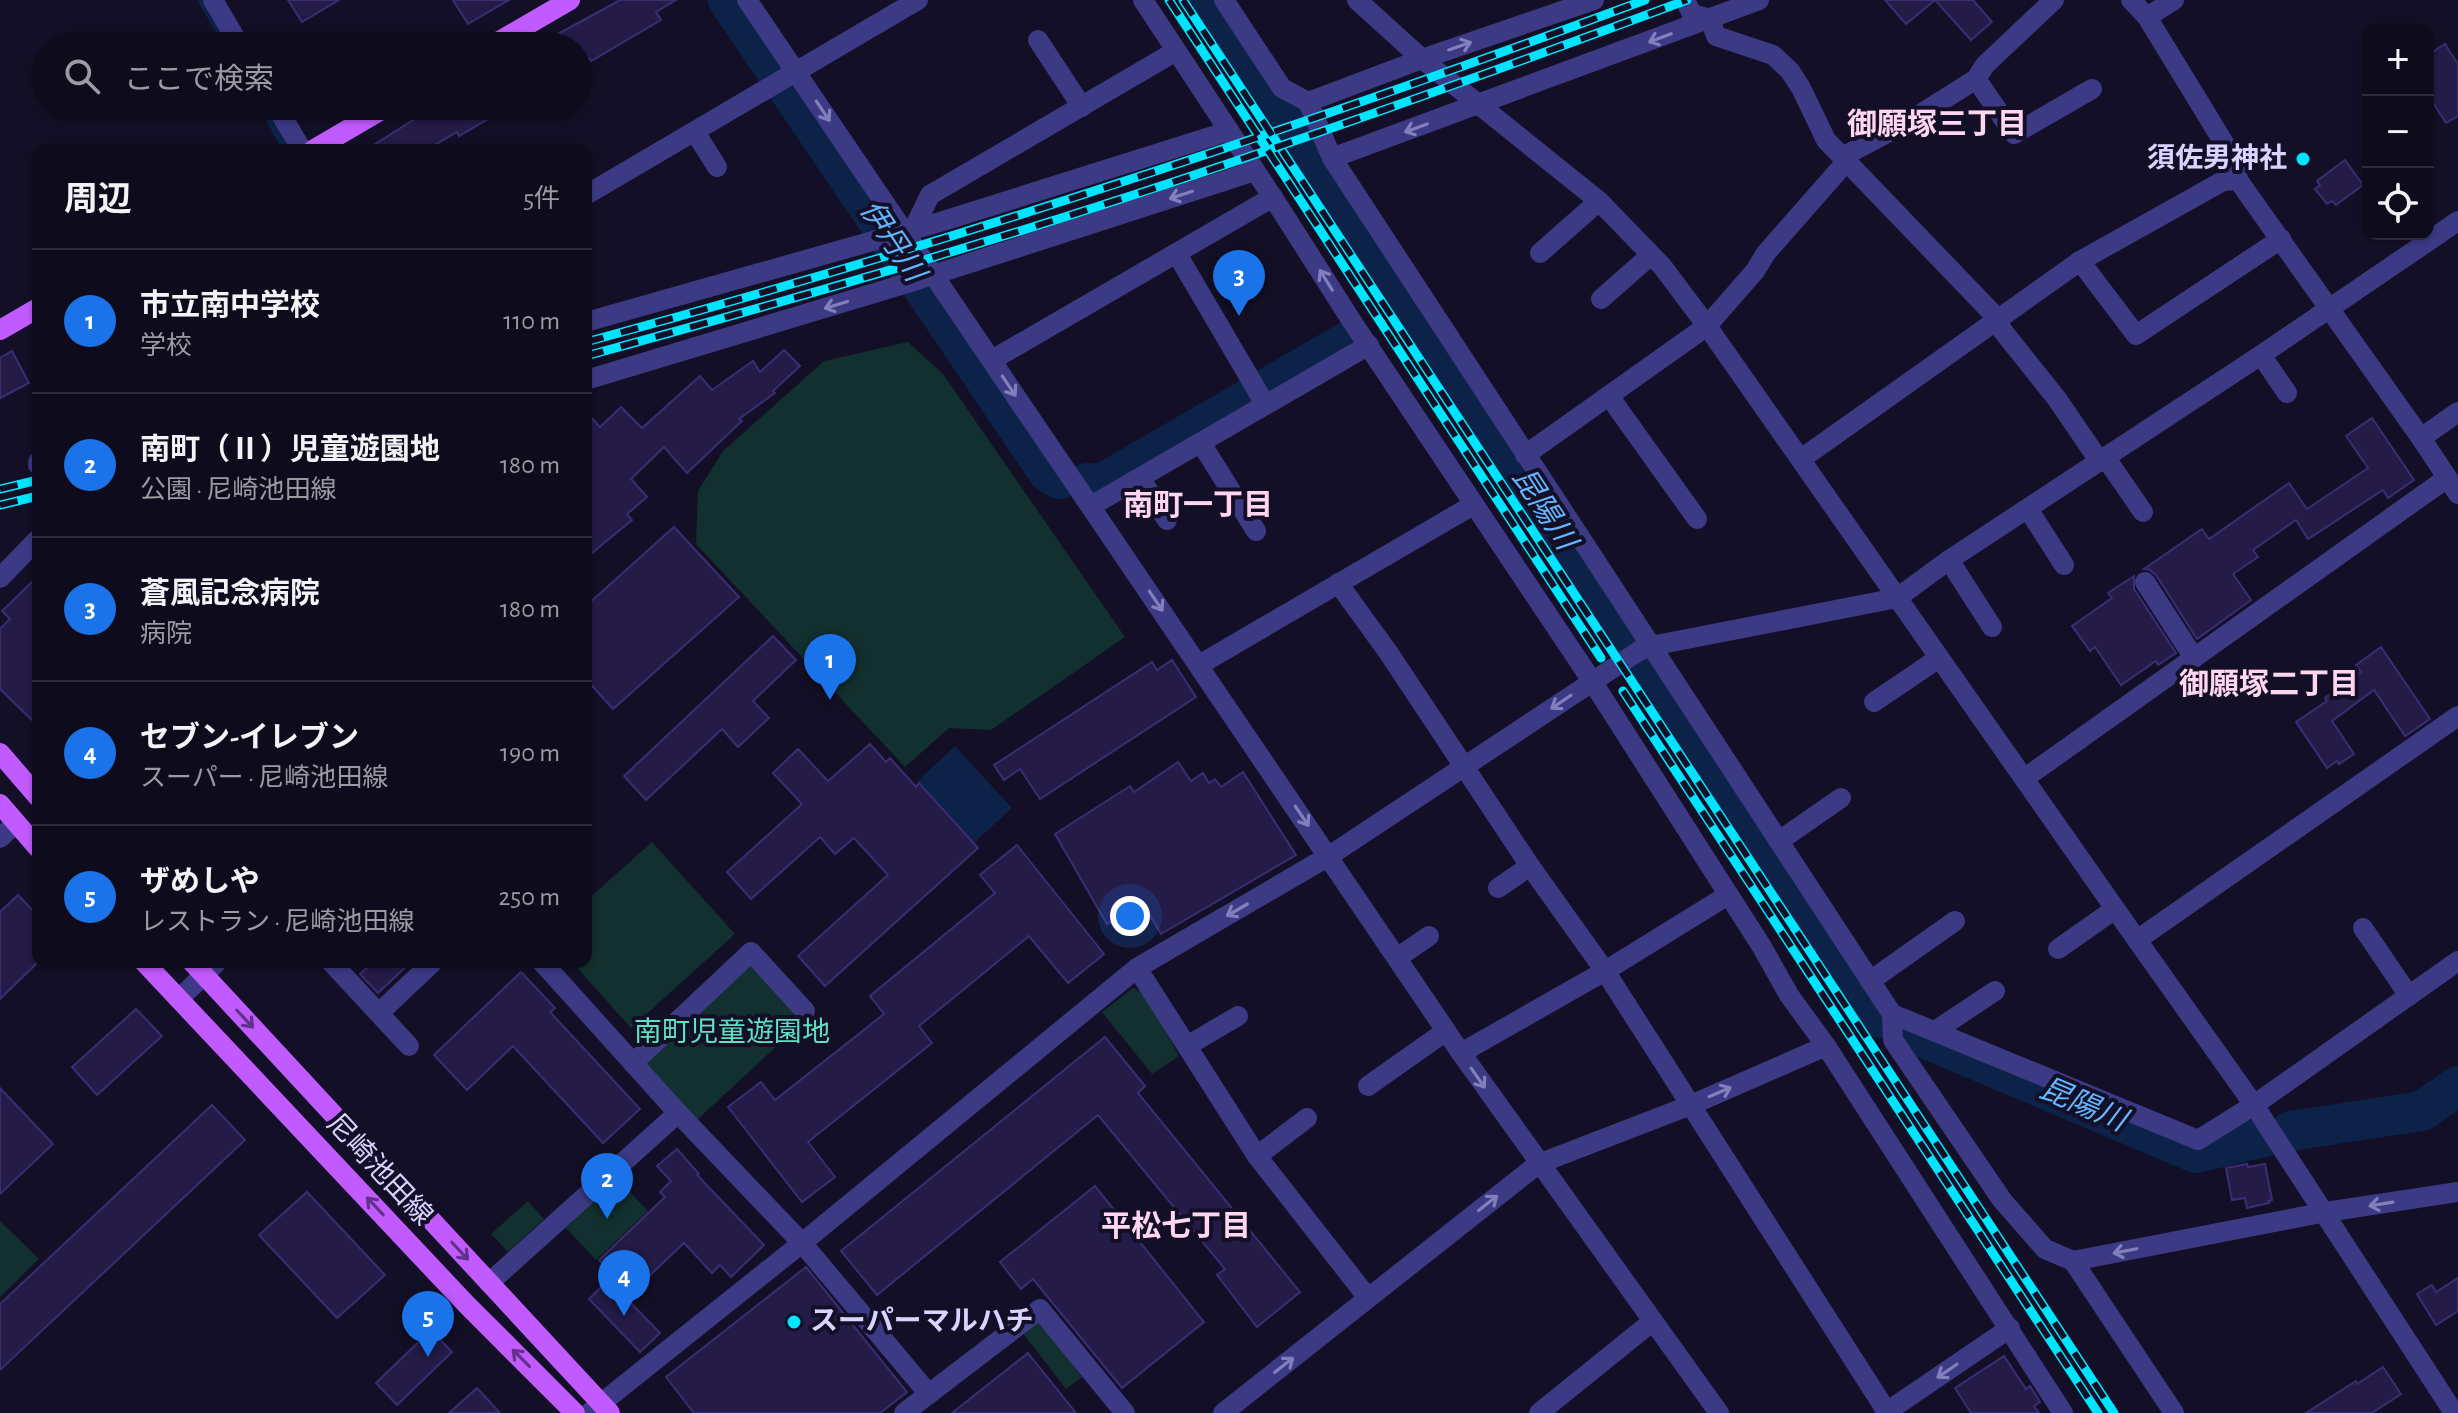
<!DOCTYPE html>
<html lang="ja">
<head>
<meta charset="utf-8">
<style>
	:root { --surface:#0e0b1c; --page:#171425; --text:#f1f3f6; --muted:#9b9ba3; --line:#2e2b3b; --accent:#1a73e8 }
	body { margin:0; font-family:"Alegreya Sans","Noto Sans JP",sans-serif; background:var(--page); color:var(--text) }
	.controls { position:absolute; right:24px; top:24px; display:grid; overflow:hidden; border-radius:16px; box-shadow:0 2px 6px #0004 }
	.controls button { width:72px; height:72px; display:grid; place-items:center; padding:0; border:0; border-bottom:2px solid var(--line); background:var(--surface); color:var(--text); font:40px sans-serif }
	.you { position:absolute; left:1130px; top:916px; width:28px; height:28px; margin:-20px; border:6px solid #fff; border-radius:50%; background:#1a73e8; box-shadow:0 0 0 12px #1a73e833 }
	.badge { display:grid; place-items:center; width:52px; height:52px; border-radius:50%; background:var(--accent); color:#fff; font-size:26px; font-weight:700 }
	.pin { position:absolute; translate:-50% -66px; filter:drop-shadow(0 2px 4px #0008) }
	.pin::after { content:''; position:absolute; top:42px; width:28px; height:24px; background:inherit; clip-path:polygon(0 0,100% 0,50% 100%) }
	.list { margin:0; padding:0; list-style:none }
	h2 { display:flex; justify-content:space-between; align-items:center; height:104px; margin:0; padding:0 32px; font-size:34px }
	h2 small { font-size:26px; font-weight:400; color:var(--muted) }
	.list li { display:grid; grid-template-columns:52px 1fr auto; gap:24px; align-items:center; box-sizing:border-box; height:144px; padding:0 32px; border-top:2px solid var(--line) }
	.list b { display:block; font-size:30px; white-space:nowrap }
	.list p { margin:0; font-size:26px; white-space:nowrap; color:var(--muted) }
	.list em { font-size:26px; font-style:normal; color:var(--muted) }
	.icon { flex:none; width:44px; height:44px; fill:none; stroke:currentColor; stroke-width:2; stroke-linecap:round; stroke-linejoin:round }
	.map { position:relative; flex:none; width:2458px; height:1413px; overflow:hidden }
	.search { position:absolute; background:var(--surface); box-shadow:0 2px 6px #0004; left:32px; top:32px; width:560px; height:88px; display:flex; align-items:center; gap:20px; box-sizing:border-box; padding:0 28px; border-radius:44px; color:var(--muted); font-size:30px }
	.panel { position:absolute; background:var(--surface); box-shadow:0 2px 6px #0004; left:32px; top:144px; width:560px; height:824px; border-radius:16px }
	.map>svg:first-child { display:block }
	.green { fill:#12302f }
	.water { fill:#0c2248 }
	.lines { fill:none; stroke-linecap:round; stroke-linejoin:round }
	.stream { stroke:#0c2248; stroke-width:7 }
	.river { stroke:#0c2248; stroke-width:40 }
	.building { fill:#241b47; stroke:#3b2d73; stroke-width:2 }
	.minor { stroke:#3d3a85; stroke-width:20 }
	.major { stroke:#c25bff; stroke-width:20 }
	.rail-casing { stroke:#00e5ff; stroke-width:9 }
	.rail { stroke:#130f26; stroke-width:6; stroke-dasharray:18; stroke-linecap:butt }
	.oneway { stroke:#837fbc }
	.oneway2 { stroke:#623188 }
	.poi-dot { fill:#00e5ff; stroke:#130f26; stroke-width:3 }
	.labels { text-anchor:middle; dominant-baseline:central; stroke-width:8; stroke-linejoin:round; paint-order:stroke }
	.poi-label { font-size:28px; font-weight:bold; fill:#d9d4ff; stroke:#130f26; text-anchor:end }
	.park-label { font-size:28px; fill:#5fe0c0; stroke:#130f26 }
	.street-label { font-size:28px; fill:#d9d4ff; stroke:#130f26 }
	.neighbourhood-label { font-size:30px; font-weight:bold; fill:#ffd6f0; stroke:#130f26 }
	.water-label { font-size:30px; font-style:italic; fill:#62b6ff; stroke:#130f26 }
</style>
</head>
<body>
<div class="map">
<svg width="2458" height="1413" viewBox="0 0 2458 1413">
	<rect width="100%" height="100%" fill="#130f26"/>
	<g class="green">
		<polygon points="908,342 943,374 1125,637 991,730 949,728 905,767 696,544 698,491 723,451 824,361"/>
		<polygon points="652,842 735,934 631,1028 572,962 586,962 586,901"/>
		<polygon points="747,963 806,1019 697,1120 646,1066 646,1060"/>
		<polygon points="1133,988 1146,995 1179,1056 1152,1074 1102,1012"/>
		<polygon points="618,1179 648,1211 596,1260 566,1228"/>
		<polygon points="528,1201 544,1219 508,1252 491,1234"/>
		<polygon points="0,1221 39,1259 0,1297"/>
		<polygon points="1035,1322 1041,1323 1082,1377 1066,1389 1022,1332"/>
	</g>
	<polygon class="water" points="955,746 1012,808 974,843 918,781"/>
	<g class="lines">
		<g class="stream">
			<polyline points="201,0 228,46"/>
			<polyline points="262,106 282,142"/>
		</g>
		<g class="river">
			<polyline points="728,0 1048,472 1059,479"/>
			<polyline points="1207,0 1875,1016 1880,1018"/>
			<polyline points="1087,483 1101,484 1350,340"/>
			<polyline points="1905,1030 2196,1153 2264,1137"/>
			<polyline points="2290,1131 2422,1111 2458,1086"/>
		</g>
	</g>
	<g class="building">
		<polygon points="288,0 339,0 302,22"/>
		<polygon points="453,0 509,0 468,24"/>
		<polygon points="620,0 676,0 656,12 661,20 591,61 590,59 578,66 578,46 536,46"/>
		<polygon points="1885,0 1973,0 1992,22 1971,40 1935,0 1906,24"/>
		<polygon points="2445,44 2458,64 2458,116 2446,123 2428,95 2428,55"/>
		<polygon points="435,106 510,106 459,136 457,132 426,150 366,150"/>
		<polygon points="2345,160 2363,185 2336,205 2332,201 2327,204 2315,189 2320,185 2317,181"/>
		<polygon points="784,350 800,366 773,391 775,393 739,419 742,421 687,473 664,447 631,479 647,497 627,514 632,520 586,558 586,412 600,427 621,407 642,428 700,376 712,390 753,361 760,372"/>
		<polygon points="12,351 29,383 0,398 0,358"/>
		<polygon points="2372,418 2414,480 2388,498 2383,490 2308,539 2296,520 2253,550 2258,557 2233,574 2251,600 2197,639 2156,575 2150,570 2144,569 2202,529 2209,539 2289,483 2307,509 2368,468 2346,436"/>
		<polygon points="674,527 739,597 613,709 586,679 586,606"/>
		<polygon points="38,576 38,726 0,689 0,629 10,619 2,611"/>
		<polygon points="2134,576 2134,589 2176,653 2158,665 2156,661 2121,685 2095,647 2090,651 2072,626 2112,598 2108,593"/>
		<polygon points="773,636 796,660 753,701 769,718 738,747 722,729 646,800 624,776"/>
		<polygon points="2381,647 2430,719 2405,736 2374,690 2332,721 2354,754 2339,764 2337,761 2327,768 2296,722 2327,701 2325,698 2361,672 2356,665"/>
		<polygon points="1172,660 1196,697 1040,799 1020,769 1004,780 994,765 1152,662 1157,670"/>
		<polygon points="870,744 886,762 890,758 916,787 919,783 978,848 825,986 798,956 888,875 854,838 835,854 820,837 751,899 727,872 802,804 773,773 798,749 828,781"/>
		<polygon points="1178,762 1191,781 1203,773 1209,783 1215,779 1221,787 1243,772 1296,855 1161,934 1142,902 1107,924 1055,834 1130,786 1134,792"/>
		<polygon points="1017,845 1104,954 1068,983 1029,936 919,1026 932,1043 808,1142 835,1177 802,1202 728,1107 761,1082 775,1100 884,1014 870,996 995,893 980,875"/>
		<polygon points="18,895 38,916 38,962 0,999 0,912"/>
		<polygon points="373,962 411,962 378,993 360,974"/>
		<polygon points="521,972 555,1008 550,1012 640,1109 603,1143 513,1046 467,1090 434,1055"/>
		<polygon points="136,1009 162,1036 97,1095 72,1067"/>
		<polygon points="1105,1037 1145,1086 1138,1093 1300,1292 1257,1327 1217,1275 1225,1269 1098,1115 877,1295 841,1251"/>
		<polygon points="0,1088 53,1144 0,1194"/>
		<polygon points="212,1105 245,1140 0,1370 0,1304"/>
		<polygon points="677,1149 699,1174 697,1175 764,1245 731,1277 720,1265 712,1273 684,1243 626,1298 660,1333 640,1352 589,1299 613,1275 599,1260 665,1197 660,1192 671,1181 657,1166"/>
		<polygon points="2247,1164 2248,1167 2265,1164 2272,1200 2268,1201 2269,1203 2247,1208 2245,1198 2232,1200 2226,1168"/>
		<polygon points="1095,1186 1204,1322 1122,1388 1033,1279 1021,1289 1000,1262"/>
		<polygon points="307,1192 385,1275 337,1318 259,1235"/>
		<polygon points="806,1267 907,1392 880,1413 694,1413 666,1377"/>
		<polygon points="2458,1278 2458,1311 2436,1325 2417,1294 2432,1285 2436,1292"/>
		<polygon points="431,1330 452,1352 397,1405 376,1383"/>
		<polygon points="1028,1353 1076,1413 952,1413"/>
		<polygon points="2004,1356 2026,1389 2030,1386 2040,1402 2034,1406 2039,1413 1971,1413 1955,1388"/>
		<polygon points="2383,1367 2401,1394 2372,1413 2306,1413 2356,1381 2357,1384"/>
		<polygon points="477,1388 500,1413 449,1413"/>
	</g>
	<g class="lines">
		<g class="minor">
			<polyline points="213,0 240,46"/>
			<polyline points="747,0 1461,1053 1719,1413"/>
			<polyline points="1143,0 1281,210 1351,320 1592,681 1762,947 1789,995 1826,1046 2063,1413"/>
			<polyline points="1224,0 1282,88 1308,102 1332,158 1892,1014 1893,1040 2002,1200 2045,1249 2073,1261 2174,1413"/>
			<polyline points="1357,0 1422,59 1599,201 1662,266 1707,326 2137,940 2254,1105 2454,1413"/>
			<polyline points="1685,0 1692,14 1710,19 1716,36 1773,55 1790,71 1801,88 1826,140 1998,319 2002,330 2057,399 2100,462"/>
			<polyline points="2131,0 2147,17 2235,161 2238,180 2421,438 2458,494"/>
			<polyline points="2147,17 2174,0"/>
			<polyline points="1038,40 1082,107"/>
			<polyline points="1976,79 2014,134 2092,89"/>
			<polyline points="1308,102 1422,59 1594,0"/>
			<polyline points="276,106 302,150"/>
			<polyline points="695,132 717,167"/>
			<polyline points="1842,157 1908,122 1976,79 1985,65 2054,0"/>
			<polyline points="1332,158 1759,0"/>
			<polyline points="586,195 918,0"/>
			<polyline points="913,230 930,195 1176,51"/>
			<polyline points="1540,253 1599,201"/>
			<polyline points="1177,254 1265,404"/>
			<polyline points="2080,261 2136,335 2281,239"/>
			<polyline points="1601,299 1651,255"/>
			<polyline points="586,322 940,222 1229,131"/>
			<polyline points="2261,355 2287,393"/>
			<polyline points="992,360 1273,197"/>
			<polyline points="586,380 911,282 1255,171"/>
			<polyline points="1609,396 1697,519"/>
			<polyline points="2421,438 2458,412"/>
			<polyline points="1201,443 1256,531"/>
			<polyline points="1525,455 1707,326 1755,271 1766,253 1846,162"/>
			<polyline points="2105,457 2143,512"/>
			<polyline points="1801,459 2080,261 2223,181 2238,180"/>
			<polyline points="38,462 38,465"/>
			<polyline points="1140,478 1167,520"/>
			<polyline points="1091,506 1369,345"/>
			<polyline points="2028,509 2064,565"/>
			<polyline points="1949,560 1992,627"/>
			<polyline points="0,578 38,539"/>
			<polyline points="2145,582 2194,658"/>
			<polyline points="1338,583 1388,652 1530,866 1605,971 1887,1412"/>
			<polyline points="1199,665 1473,505"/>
			<polyline points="1874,702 1939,658"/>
			<polyline points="2025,778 2447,478"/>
			<polyline points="0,838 15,824"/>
			<polyline points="1779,841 1841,798"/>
			<polyline points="1498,888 1530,866"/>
			<polyline points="2363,928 2409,996"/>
			<polyline points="2137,940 2458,716"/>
			<polyline points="2058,949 2115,909"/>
			<polyline points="1397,958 1429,936"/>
			<polyline points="331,962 409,1046"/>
			<polyline points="542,962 678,1113 802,1243 929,1394"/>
			<polyline points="1137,968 1257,1156 1368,1298"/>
			<polyline points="1870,981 1955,921"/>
			<polyline points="179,999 217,962"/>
			<polyline points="379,1013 433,962"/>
			<polyline points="1892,1014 2198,1140 2254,1105 2458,961"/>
			<polyline points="1935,1031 1995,991"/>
			<polyline points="1187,1046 1238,1016"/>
			<polyline points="1461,1053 1605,971 1728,895"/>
			<polyline points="633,1063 751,952 805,1011"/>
			<polyline points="1368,1086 1446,1031"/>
			<polyline points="1257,1156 1307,1118"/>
			<polyline points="2073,1261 2326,1212 2458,1192"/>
			<polyline points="489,1283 678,1113"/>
			<polyline points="589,1413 802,1243 1137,968 1329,856 1639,651 1651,646 1897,598 1949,560 2261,355 2458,221"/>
			<polyline points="904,1413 1040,1309 1125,1413"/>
			<polyline points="1223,1413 1538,1164 1691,1105 1826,1046"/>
			<polyline points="1539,1413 1653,1321"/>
			<polyline points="1885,1413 2010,1328"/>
		</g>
		<g class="major">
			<polyline points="491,46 570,0"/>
			<polyline points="313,150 388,106"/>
			<polyline points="0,330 38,308"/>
			<polyline points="0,753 38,797"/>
			<polyline points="0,804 38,848"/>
			<polyline points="144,962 466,1304 575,1413"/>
			<polyline points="192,962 610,1413"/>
		</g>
		<g class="rail-casing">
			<g id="rail">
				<polyline points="1169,0 1601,658"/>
				<polyline points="1183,0 2114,1413"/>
				<path d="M586 342C944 245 1297 129 1645 0"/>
				<path d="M586 356C802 297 1018 235 1230 163 1383 111 1536 56 1687 0"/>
				<polyline points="0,489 38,480"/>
				<polyline points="0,505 38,496"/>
				<polyline points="1623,691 2098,1413"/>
			</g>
		</g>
		<use href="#rail" class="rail"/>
	</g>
	<defs><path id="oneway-shaft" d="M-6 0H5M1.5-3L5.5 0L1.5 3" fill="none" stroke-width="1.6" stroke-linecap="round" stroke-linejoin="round" transform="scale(2)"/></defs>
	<g class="oneway">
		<use href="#oneway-shaft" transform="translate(1660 38) rotate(159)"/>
		<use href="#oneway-shaft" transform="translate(1460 46) rotate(-19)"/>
		<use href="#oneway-shaft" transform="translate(823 111) rotate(56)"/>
		<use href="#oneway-shaft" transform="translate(1416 128) rotate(160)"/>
		<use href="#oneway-shaft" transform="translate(1181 195) rotate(162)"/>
		<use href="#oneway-shaft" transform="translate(1326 280) rotate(-122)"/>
		<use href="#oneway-shaft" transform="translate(836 305) rotate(163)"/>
		<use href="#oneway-shaft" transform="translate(1009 386) rotate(56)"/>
		<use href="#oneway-shaft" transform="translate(1156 601) rotate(56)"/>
		<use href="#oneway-shaft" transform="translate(1561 702) rotate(146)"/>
		<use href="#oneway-shaft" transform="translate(1302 816) rotate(56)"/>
		<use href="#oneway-shaft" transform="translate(1237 910) rotate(150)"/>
		<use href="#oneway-shaft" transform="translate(1478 1078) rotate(55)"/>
		<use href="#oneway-shaft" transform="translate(1720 1092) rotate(-23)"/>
		<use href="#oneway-shaft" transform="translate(1488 1203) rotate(-38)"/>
		<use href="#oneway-shaft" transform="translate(2381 1204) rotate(171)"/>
		<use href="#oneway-shaft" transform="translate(2125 1251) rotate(169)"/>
		<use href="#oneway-shaft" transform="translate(1284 1365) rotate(-38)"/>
		<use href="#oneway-shaft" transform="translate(1947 1371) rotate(146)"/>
	</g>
	<g class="oneway2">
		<use href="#oneway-shaft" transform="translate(245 1019) rotate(47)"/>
		<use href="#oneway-shaft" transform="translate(375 1206) rotate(-133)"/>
		<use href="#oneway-shaft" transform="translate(460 1251) rotate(47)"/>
		<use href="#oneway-shaft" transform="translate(521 1358) rotate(-135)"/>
	</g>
	<g class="poi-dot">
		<circle cx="2303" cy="159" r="8"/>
		<circle cx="794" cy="1322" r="8"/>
	</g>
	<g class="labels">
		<g class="poi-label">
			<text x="2287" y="159">須佐男神社</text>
			<text x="810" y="1322" text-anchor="start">スーパーマルハチ</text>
		</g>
		<g class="park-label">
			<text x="732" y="1033">南町児童遊園地</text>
		</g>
		<g class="street-label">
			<text transform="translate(379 1170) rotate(47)">尼崎池田線</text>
		</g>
		<g class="neighbourhood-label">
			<text x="1937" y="125">御願塚三丁目</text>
			<text x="1198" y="506">南町一丁目</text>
			<text x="2269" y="685">御願塚二丁目</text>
			<text x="1176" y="1227">平松七丁目</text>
		</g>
		<g class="water-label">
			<text transform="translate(892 241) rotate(56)">伊丹川</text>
			<text transform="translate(1544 509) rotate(57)">昆陽川</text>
			<text transform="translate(2083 1105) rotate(23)">昆陽川</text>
		</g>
	</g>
</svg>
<div class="controls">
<button>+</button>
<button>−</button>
<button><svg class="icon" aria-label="locate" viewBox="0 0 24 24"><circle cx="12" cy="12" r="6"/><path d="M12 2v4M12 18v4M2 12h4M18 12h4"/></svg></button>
</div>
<div class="you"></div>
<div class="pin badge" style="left:830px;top:700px">1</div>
<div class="pin badge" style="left:607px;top:1219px">2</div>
<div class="pin badge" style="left:1239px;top:316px">3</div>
<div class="pin badge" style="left:624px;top:1316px">4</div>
<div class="pin badge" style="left:428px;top:1357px">5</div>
<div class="search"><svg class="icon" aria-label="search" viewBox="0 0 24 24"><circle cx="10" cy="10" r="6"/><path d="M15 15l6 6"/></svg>ここで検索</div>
<section class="panel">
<h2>周辺<small>5件</small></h2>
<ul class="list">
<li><span class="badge">1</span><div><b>市立南中学校</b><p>学校</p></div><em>110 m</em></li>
<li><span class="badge">2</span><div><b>南町（Ⅱ）児童遊園地</b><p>公園 · 尼崎池田線</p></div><em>180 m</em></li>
<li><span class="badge">3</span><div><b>蒼風記念病院</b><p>病院</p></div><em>180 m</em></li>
<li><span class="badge">4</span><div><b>セブン-イレブン</b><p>スーパー · 尼崎池田線</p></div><em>190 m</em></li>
<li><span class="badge">5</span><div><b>ザめしや</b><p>レストラン · 尼崎池田線</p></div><em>250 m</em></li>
</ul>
</section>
</div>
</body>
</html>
